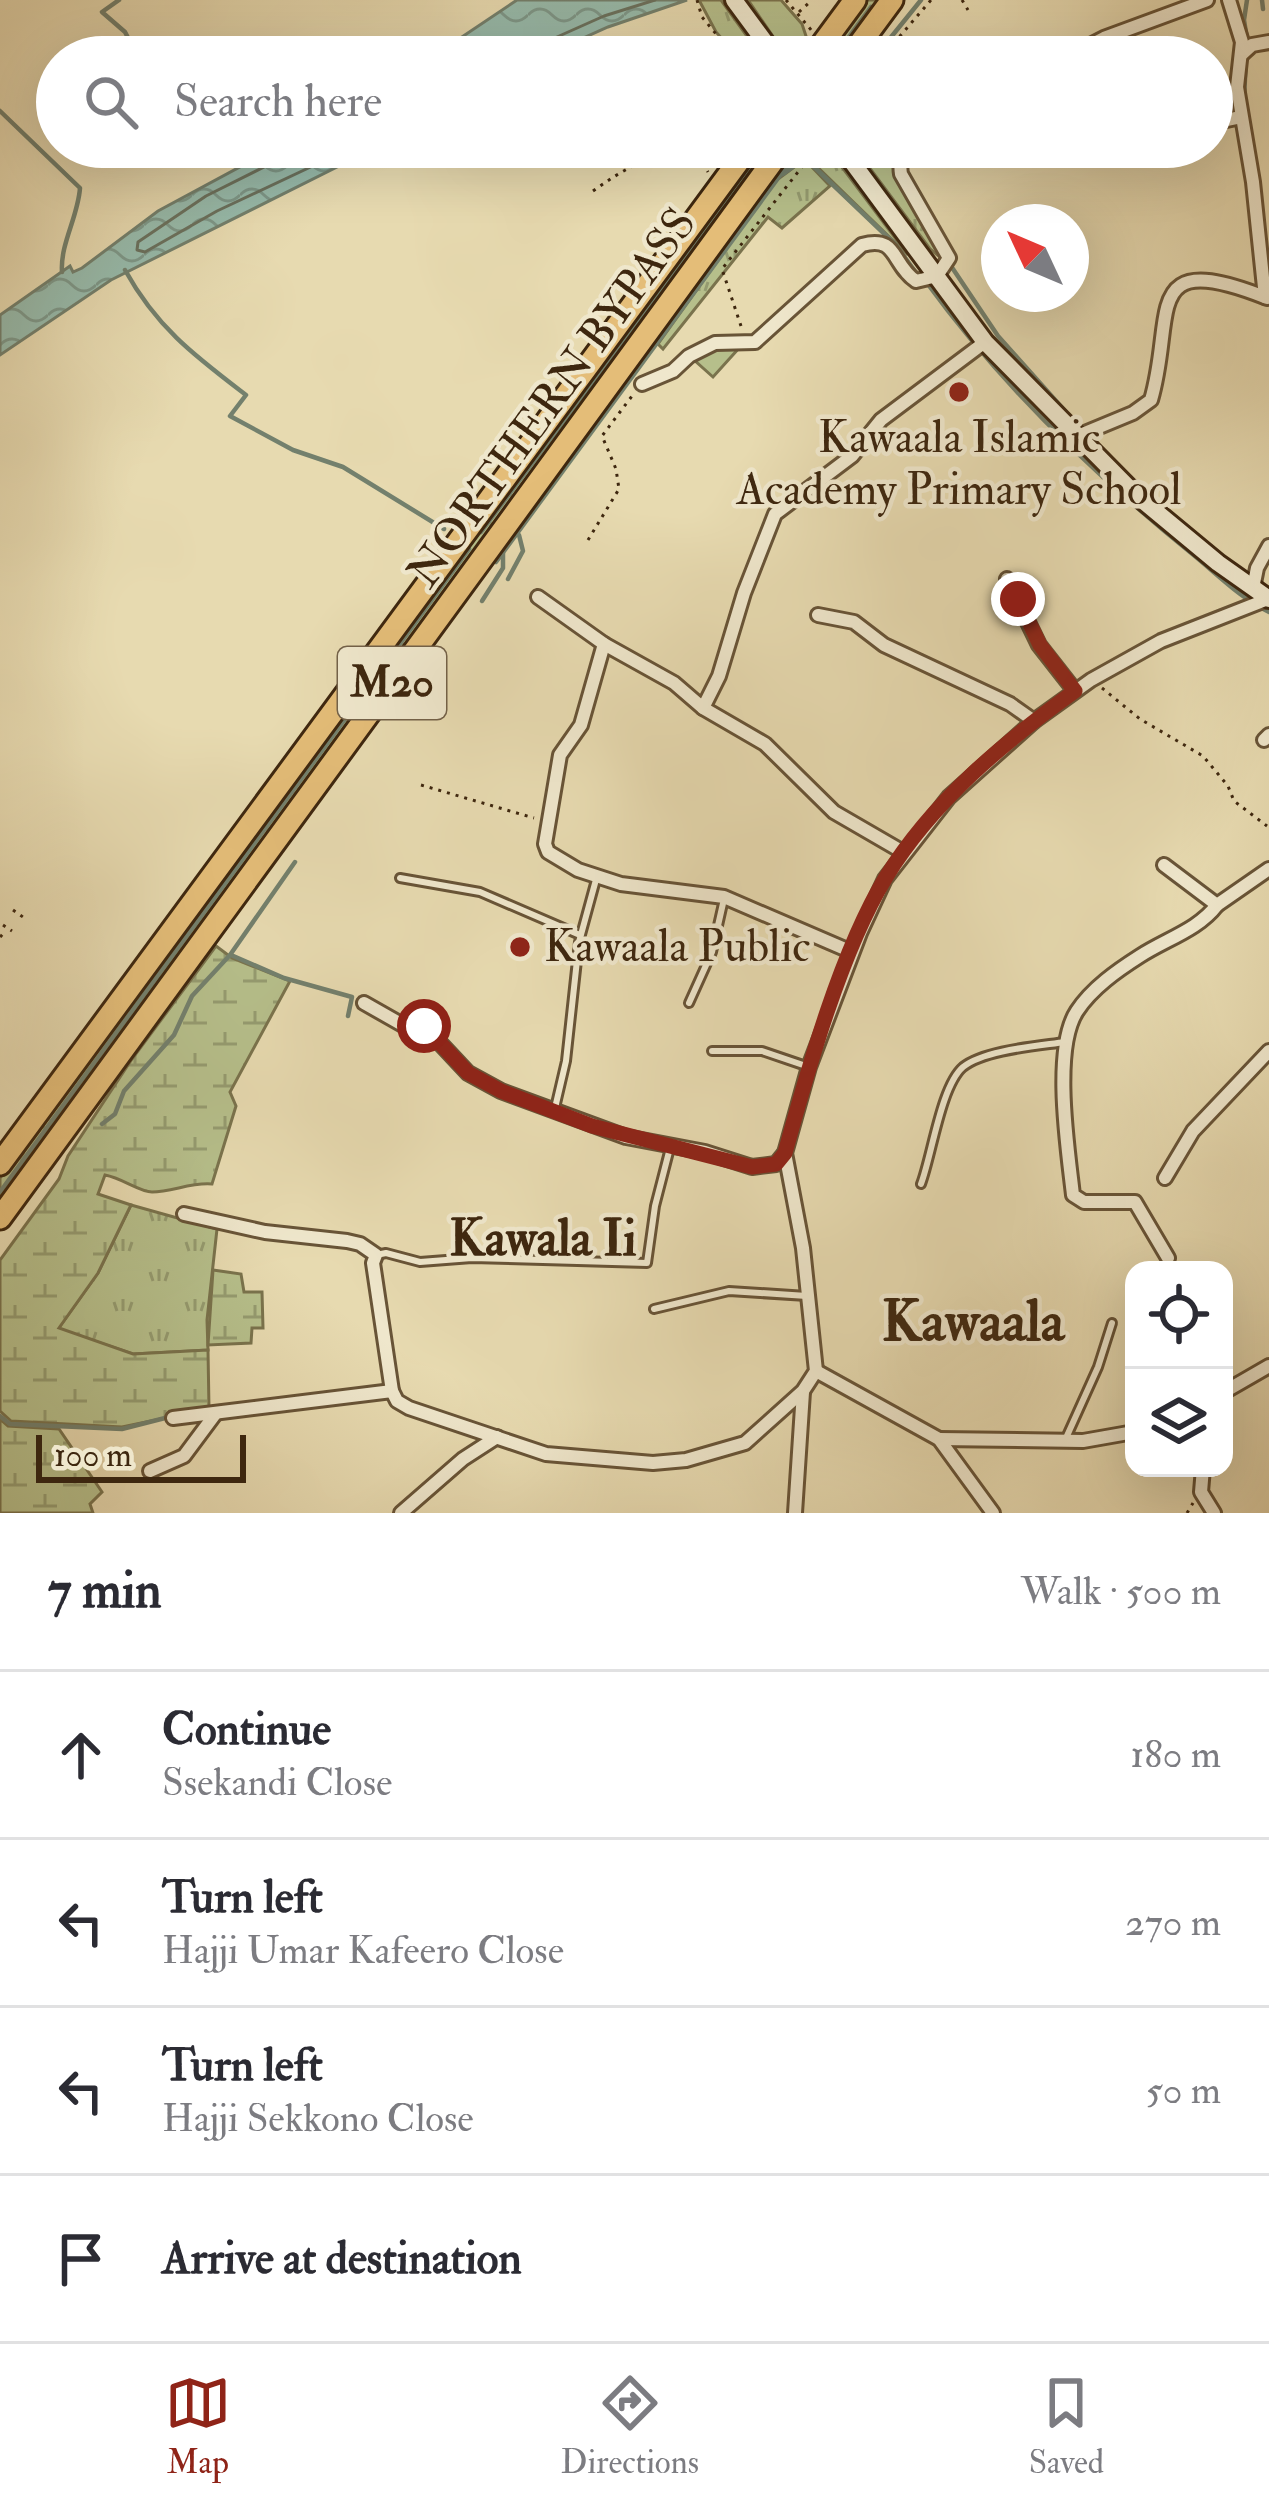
<!DOCTYPE html>
<html lang="en">
<head>
<meta charset="utf-8">
<style>
	:root { --surface:#fff; --page:#f2f2f3; --text:#2b2b33; --muted:#7c7c81; --line:#e1e1e2; --accent:#8f2418 }
	body { margin:0; font-family:"IM FELL Double Pica",serif; background:var(--page); color:var(--text) }
	.controls { position:absolute; right:36px; bottom:36px; display:grid; overflow:hidden; border-radius:24px; box-shadow:0 12px 48px #0002 }
	.controls button { width:108px; height:108px; display:grid; place-items:center; padding:0; border:0; border-bottom:3px solid var(--line); background:var(--surface); color:var(--text); font:60px sans-serif }
	.compass { position:absolute; left:981px; top:204px; width:108px; height:108px; border-radius:50%; background:var(--surface); box-shadow:0 12px 48px #0002; rotate:314deg }
	.scale { position:absolute; left:36px; bottom:30px; width:210px; box-sizing:border-box; padding-left:12px; border:6px solid #3e270f; border-top:0; font-size:33px; line-height:42px; white-space:nowrap; color:#3e270f; -webkit-text-stroke:9px #efe7cc; paint-order:stroke }
	.stop { position:absolute; width:36px; height:36px; margin:-27px; border:9px solid #8f2418; border-radius:50%; background:#fff }
	.stop.end { background:#8f2418; border-color:#fff; box-shadow:0 3px 12px #0008 }
	.list { margin:0; padding:0; list-style:none }
	h2 { display:flex; justify-content:space-between; align-items:center; height:156px; margin:0; padding:0 48px; font-size:51px }
	h2 small { font-size:39px; font-weight:400; color:var(--muted) }
	.list li { display:grid; grid-template-columns:78px 1fr auto; gap:36px; align-items:center; box-sizing:border-box; height:168px; padding:0 48px; border-top:3px solid var(--line) }
	.list b { display:block; font-size:45px; white-space:nowrap }
	.list p { margin:0; font-size:39px; white-space:nowrap; color:var(--muted) }
	.list em { font-size:39px; font-style:normal; color:var(--muted) }
	.icon { flex:none; width:66px; height:66px; fill:none; stroke:currentColor; stroke-width:2; stroke-linecap:round; stroke-linejoin:round }
	.map { position:relative; flex:none; width:1269px; height:1513px; overflow:hidden }
	.search { position:absolute; background:var(--surface); box-shadow:0 12px 48px #0002; left:36px; right:36px; top:36px; height:132px; display:flex; align-items:center; gap:30px; box-sizing:border-box; padding:0 42px; border-radius:66px; color:var(--muted); font-size:45px }
	.sheet { height:828px; background:var(--surface) }
	nav { display:flex; justify-content:space-around; align-items:center; box-sizing:border-box; height:168px; border-top:3px solid var(--line); background:var(--surface); font-size:33px; color:var(--muted) }
	nav a { display:grid; justify-items:center; gap:6px }
	nav .on { color:var(--accent) }
	.map>svg:first-child { display:block }
	.grass { fill:url(#grass-tufts); stroke:#7a734d; stroke-width:3 }
	.wetland { fill:url(#wetland-marsh); stroke:#7a734d; stroke-width:3 }
	.water { fill:url(#water-waves); stroke:#73806d; stroke-width:3 }
	.lines { fill:none; stroke-linecap:round; stroke-linejoin:round }
	.shore { stroke:#6a715e; stroke-width:3 }
	.stream { stroke:#73806d; stroke-width:4.5 }
	.lane-casing { stroke:#685437; stroke-width:12 }
	.street-casing { stroke:#685437; stroke-width:18 }
	.secondary-casing { stroke:#3e270f; stroke-width:22 }
	.highway-casing { stroke:#3e270f; stroke-width:27 }
	.path { stroke:#3e270f; stroke-width:3; stroke-dasharray:3 6; stroke-linecap:butt }
	.lane { stroke:#efe7cc; stroke-width:6 }
	.street { stroke:#efe7cc; stroke-width:12 }
	.secondary { stroke:#efe7cc; stroke-width:16 }
	.highway { stroke:#e4bd78; stroke-width:21 }
	.route { stroke:#8f2418; stroke-width:15 }
	.poi-dot { fill:#8f2418; stroke:#efe7cc; stroke-width:4.5 }
	.labels { text-anchor:middle; dominant-baseline:central; stroke-width:9; stroke-linejoin:round; paint-order:stroke }
	.shield { fill:#efe7cc; stroke:#736148; stroke-width:3 }
	.shield-label { font-size:42px; font-weight:bold; fill:#3e270f }
	.street-label { font-size:45px; fill:#3e270f; stroke:#efe7cc }
	.poi-label { font-size:45px; fill:#3e270f; stroke:#efe7cc }
	.quarter-label { font-size:51px; font-weight:bold; fill:#3e270f; stroke:#efe7cc }
	.district-label { font-size:57px; font-weight:bold; fill:#3e270f; stroke:#efe7cc }
</style>
</head>
<body>
<div class="map">
<svg width="1269" height="1513" viewBox="0 0 1269 1513">
	<defs>
		<pattern id="grass-tufts" width="24" height="20" patternUnits="userSpaceOnUse" patternTransform="scale(3)"><rect width="24" height="20" fill="#b6bf8b"/><path d="M3 7l-1-3M5 7V3M7 7l1-3M15 17l-1-3M17 17v-4M19 17l1-3" fill="none" stroke="#959b70"/></pattern>
		<pattern id="wetland-marsh" width="20" height="14" patternUnits="userSpaceOnUse" patternTransform="scale(3)"><rect width="20" height="14" fill="#b6bf8b"/><path d="M1 5h8M5 5V1M11 12h8M15 12V8" fill="none" stroke="#959b70"/></pattern>
		<pattern id="water-waves" width="16" height="10" patternUnits="userSpaceOnUse" patternTransform="scale(3)"><rect width="16" height="10" fill="#97bbac"/><path d="M0 5q4-4 8 0t8 0" fill="none" stroke="#7d988a"/></pattern>
	</defs>
	<rect width="100%" height="100%" fill="#e7dab0"/>
	<filter id="stains"><feTurbulence type="fractalNoise" baseFrequency=".00167" numOctaves="4"/><feColorMatrix values="0 0 0 0 .2 0 0 0 0 .09 0 0 0 0 .02 0 0 0 .5 -.17"/></filter>
	<radialGradient id="worn" r=".72"><stop offset=".6" stop-color="#630" stop-opacity="0"/><stop offset="1" stop-color="#630" stop-opacity=".3"/></radialGradient>
	<g class="grass">
		<polygon points="699,0 721,0 762,57 738,57 716,32"/>
		<polygon points="748,0 781,0 802,24 806,36 793,57 785,54"/>
		<polygon points="863,0 882,0 841,57 823,57"/>
		<polygon points="757,147 773,147 0,1201 0,1178"/>
		<polygon points="802,147 827,147 908,255 809,159 795,162 783,172"/>
		<polygon points="854,147 883,147 940,257 930,249"/>
		<polygon points="801,162 809,164 830,186 782,228 768,217 663,349 658,344 774,182"/>
		<polygon points="727,345 740,347 713,377 693,359 704,350"/>
		<polygon points="131,1205 217,1229 207,1320 208,1350 133,1354 58,1329 98,1273"/>
	</g>
	<g class="wetland">
		<path d="M216 946 232 958 290 981 230 1092 236 1106 212 1184C191 1182 172 1192 152 1192 140 1192 122 1178 105 1175L98 1194 131 1205 98 1273 59 1328 133 1354 208 1350 209 1409 122 1427 11 1421 0 1411V1260L59 1179 68 1156 132 1059Z"/>
		<polygon points="213,1270 241,1274 244,1292 262,1292 263,1328 252,1328 251,1343 208,1345"/>
		<polygon points="0,1419 8,1426 59,1429 102,1492 90,1504 93,1513 0,1513"/>
	</g>
	<g class="water">
		<polygon points="517,0 687,0 608,27 541,57 432,57"/>
		<polygon points="277,147 377,147 111,280 0,355 0,315 70,266 73,272 82,268 158,211"/>
	</g>
	<g class="lines">
		<g class="shore">
			<polyline points="540,57 541,48 548,41 604,16 655,0"/>
			<polyline points="280,147 274,162 206,196 138,242 137,250 145,252 217,211 353,147"/>
		</g>
		<g class="stream">
			<polyline points="119,0 102,12 125,32 138,57"/>
			<polyline points="1262,0 1263,9"/>
			<polyline points="1247,39 1244,20 1247,0"/>
			<polyline points="834,57 871,7"/>
			<polyline points="875,57 921,0"/>
			<polyline points="1244,99 1246,57"/>
			<path d="M0 111 80 188C78 217 60 244 62 272"/>
			<polyline points="209,147 210,149"/>
			<polyline points="862,147 895,162"/>
			<polyline points="887,147 896,165"/>
			<polyline points="783,174 801,161 809,162 895,244 917,274"/>
			<polyline points="951,266 998,336 1065,411"/>
			<path d="M125 270C157 328 195 356 246 395L230 416 293 450 343 467 444 529"/>
			<path d="M927 283C1002 386 1098 478 1196 557 1219 576 1243 600 1269 612"/>
			<polyline points="481,532 767,147"/>
			<polyline points="496,562 801,147"/>
			<polyline points="508,579 523,551 519,535"/>
			<polyline points="482,601 503,568 503,553"/>
			<polyline points="231,955 284,978 352,997 348,1016"/>
			<polyline points="102,1124 115,1114 124,1091 174,1035 192,996 230,955 295,862"/>
			<polyline points="0,1192 469,549"/>
			<polyline points="0,1416 10,1424 122,1429 169,1417"/>
		</g>
		<g class="lane-casing">
			<g id="lane">
				<polyline points="400,878 480,892 580,935"/>
				<polyline points="689,1003 712,952 724,899"/>
				<polyline points="712,1051 762,1051 809,1067"/>
				<polyline points="555,1108 566,1061 579,942 597,876"/>
				<path d="M921 1184C932 1155 941 1086 963 1067 984 1050 1038 1046 1065 1042"/>
				<polyline points="376,1255 386,1253 420,1262 472,1258 647,1263 655,1206 670,1148"/>
				<polyline points="654,1309 729,1291 807,1296"/>
				<polyline points="1066,1438 1098,1367 1112,1323"/>
			</g>
		</g>
		<g class="street-casing">
			<g id="street">
				<polyline points="1229,0 1242,42 1237,87 1253,182 1265,297"/>
				<polyline points="1241,55 1252,45 1269,42"/>
				<polyline points="1067,57 1104,38 1207,0"/>
				<polyline points="1212,123 1241,117"/>
				<path d="M642 384 673 371 689 356 715 343 755 342 862 245C898 235 891 264 916 281L937 276 949 258 901 174C898 156 907 155 921 147"/>
				<path d="M1075 437 1133 413 1151 400C1176 315 1139 247 1267 298"/>
				<polyline points="1007,579 1039,645 1075,691"/>
				<polyline points="1253,588 1257,568 1269,546"/>
				<polyline points="538,597 604,644 674,683 703,708 765,744 834,812 903,852"/>
				<polyline points="818,615 854,622 884,645 1010,704 1034,721"/>
				<polyline points="604,644 581,725 560,755 545,844 548,852 578,870 621,884 724,897 852,952"/>
				<polyline points="703,708 719,676 744,593 775,514 852,456 881,420 985,342"/>
				<polyline points="1264,740 1269,735"/>
				<polyline points="1164,865 1217,905 1269,869"/>
				<polyline points="364,1003 408,1028 424,1026 468,1073 501,1091 626,1137 705,1152 752,1167 776,1164 785,1153"/>
				<polyline points="1165,1178 1193,1131 1269,1051"/>
				<polyline points="184,1214 265,1232 347,1241 360,1244 376,1255 373,1263 392,1391 397,1401 409,1408 546,1454 653,1463 686,1460 745,1443 803,1391 816,1371 803,1248 785,1153 809,1067 860,933 885,879 949,797 1034,721 1091,680 1161,641 1268,599"/>
				<path d="M1168 1258 1135 1202H1084L1073 1195C1068 1150 1052 1049 1077 1011 1092 988 1118 970 1140 956 1166 939 1198 930 1217 905"/>
				<polyline points="816,1371 939,1439 993,1513"/>
				<polyline points="1224,1392 1269,1366"/>
				<polyline points="173,1418 392,1391"/>
				<polyline points="939,1439 1083,1441 1134,1432"/>
				<polyline points="1203,1468 1201,1492 1214,1513"/>
				<polyline points="150,1471 184,1456 216,1413"/>
				<polyline points="401,1513 463,1459 497,1437"/>
				<polyline points="795,1513 803,1392"/>
			</g>
		</g>
		<g class="secondary-casing">
			<g id="secondary">
				<polyline points="734,0 776,57"/>
				<polyline points="841,147 985,342 1136,495 1218,563 1269,599"/>
			</g>
		</g>
		<g class="highway-casing">
			<g id="highway">
				<polyline points="813,57 855,0"/>
				<polyline points="850,57 892,0"/>
				<polyline points="0,1164 749,147"/>
				<polyline points="0,1218 783,147"/>
			</g>
		</g>
		<g class="path">
			<polyline points="697,0 702,17 735,57"/>
			<polyline points="786,0 812,31"/>
			<polyline points="962,0 968,10"/>
			<polyline points="799,12 812,0"/>
			<polyline points="887,52 908,42 916,57"/>
			<polyline points="882,57 931,0"/>
			<path d="M593 191C622 170 649 155 684 148L699 158 708 172"/>
			<polyline points="741,326 722,269 805,163 810,147"/>
			<polyline points="588,540 619,489 616,469 602,436 632,396"/>
			<polyline points="1102,688 1140,719 1203,756 1228,786 1234,801 1267,826"/>
			<polyline points="421,785 534,818"/>
			<polyline points="13,910 23,917"/>
			<polyline points="3,925 12,931"/>
			<polyline points="0,935 6,940"/>
			<polyline points="1187,1513 1193,1503"/>
		</g>
		<use href="#lane" class="lane"/>
		<use href="#street" class="street"/>
		<use href="#secondary" class="secondary"/>
		<use href="#highway" class="highway"/>
	</g>
	<g class="lines">
		<path class="route" d="M424 1026 468 1073 501 1091 592 1126 752 1167 776 1164 785 1153C808 1069 841 951 886 877 933 801 1004 742 1075 691L1040 645 1018 599"/>
	</g>
	<g class="poi-dot">
		<circle cx="959" cy="392" r="12"/>
		<circle cx="520" cy="947" r="12"/>
	</g>
	<g class="labels">
		<rect class="shield" x="338" y="647" width="108" height="72" rx="9"/>
		<g class="shield-label">
			<text x="392" y="683">M20</text>
		</g>
		<g class="street-label">
			<text transform="translate(552 398) rotate(-54)">NORTHERN BYPASS</text>
		</g>
		<g class="poi-label">
			<text x="959" y="438">Kawaala Islamic<tspan x="959" dy="52">Academy Primary School</tspan></text>
			<text x="544" y="947" text-anchor="start">Kawaala Public</text>
		</g>
		<g class="quarter-label">
			<text x="543" y="1239">Kawala Ii</text>
		</g>
		<g class="district-label">
			<text x="973" y="1322">Kawaala</text>
		</g>
	</g>
	<rect width="100%" height="100%" filter="url(#stains)"/>
	<rect width="100%" height="100%" fill="url(#worn)"/>
</svg>
<div class="controls">
<button><svg class="icon" aria-label="locate" viewBox="0 0 24 24"><circle cx="12" cy="12" r="6"/><path d="M12 2v4M12 18v4M2 12h4M18 12h4"/></svg></button>
<button><svg class="icon" aria-label="layers" viewBox="0 0 24 24"><path d="M12 4l9 5-9 5-9-5zM3 14l9 5 9-5"/></svg></button>
</div>
<svg class="compass" viewBox="-18 -18 36 36"><path d="M0-13l5 13h-10z" fill="#e53935"/><path d="M0 13l5-13h-10z" fill="#7c7c81"/></svg>
<div class="scale">100 m</div>
<div class="stop" style="left:424px;top:1026px"></div>
<div class="stop end" style="left:1018px;top:599px"></div>
<div class="search"><svg class="icon" aria-label="search" viewBox="0 0 24 24"><circle cx="10" cy="10" r="6"/><path d="M15 15l6 6"/></svg>Search here</div>
</div>
<section class="sheet">
<h2>7 min<small>Walk · 500 m</small></h2>
<ul class="list">
<li><svg class="icon" aria-label="ahead" viewBox="0 0 24 24"><path d="M12 20V5M6 11l6-6 6 6"/></svg><div><b>Continue</b><p>Ssekandi Close</p></div><em>180 m</em></li>
<li><svg class="icon" aria-label="left" viewBox="0 0 24 24"><path d="M17 20v-9H6M10 6l-5 5 5 5"/></svg><div><b>Turn left</b><p>Hajji Umar Kafeero Close</p></div><em>270 m</em></li>
<li><svg class="icon" aria-label="left" viewBox="0 0 24 24"><path d="M17 20v-9H6M10 6l-5 5 5 5"/></svg><div><b>Turn left</b><p>Hajji Sekkono Close</p></div><em>50 m</em></li>
<li><svg class="icon" aria-label="arrive" viewBox="0 0 24 24"><path d="M6 21V4h12l-3 4 3 4H6"/></svg><div><b>Arrive at destination</b></div></li>
</ul>
</section>
<nav>
<a class="on"><svg class="icon" aria-label="map" viewBox="0 0 24 24"><path d="M3 6l6-2 6 2 6-2v14l-6 2-6-2-6 2zM9 4v14M15 6v14"/></svg>Map</a>
<a><svg class="icon" aria-label="directions" viewBox="0 0 24 24"><path d="M12 3l9 9-9 9-9-9zM9 14v-3h6M13 9l2 2-2 2"/></svg>Directions</a>
<a><svg class="icon" aria-label="saved" viewBox="0 0 24 24"><path d="M7 4h10v16l-5-4-5 4z"/></svg>Saved</a>
</nav>
</body>
</html>
